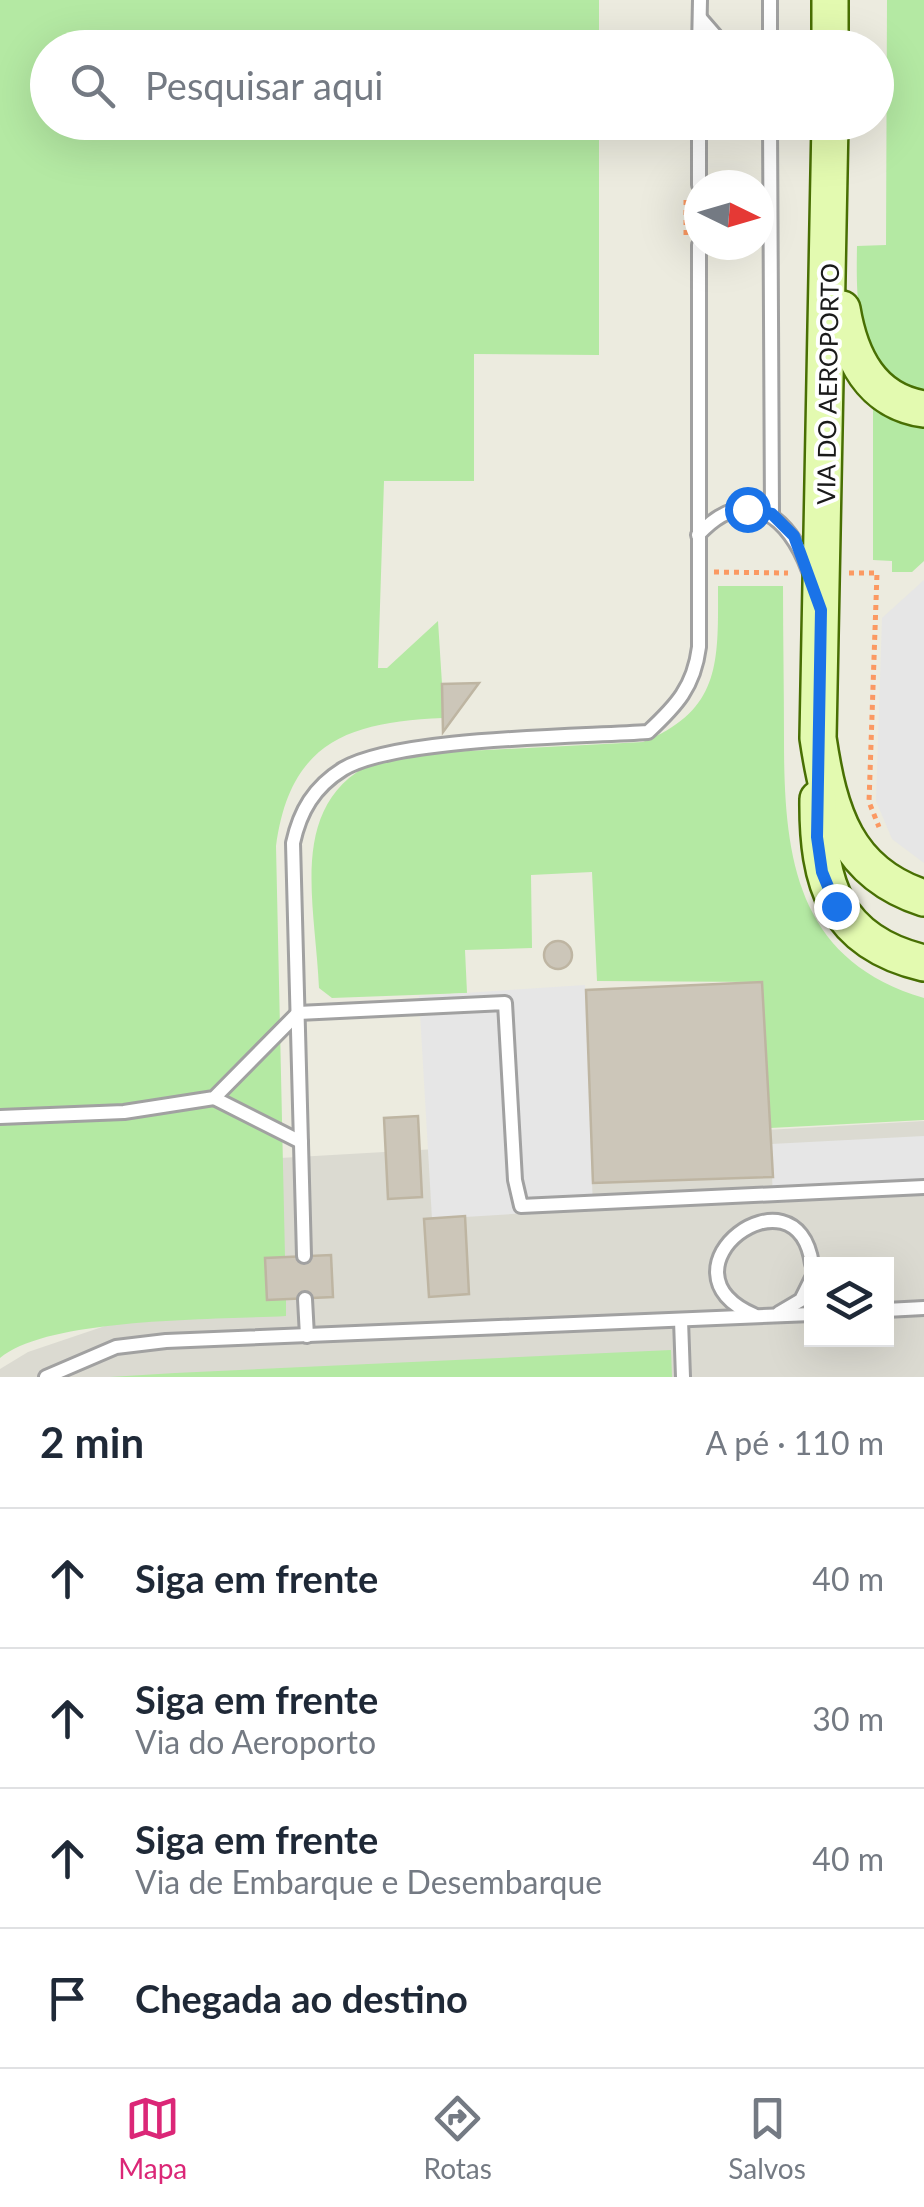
<!DOCTYPE html>
<html lang="pt">
<head>
<meta charset="utf-8">
<style>
	:root { --surface:#fff; --page:#f2f2f3; --text:#1f2937; --muted:#747a83; --line:#e0e1e3; --accent:#db2777 }
	body { margin:0; font-family:Lato,sans-serif; background:var(--page); color:var(--text) }
	.controls { position:absolute; right:30px; bottom:30px; display:grid; overflow:hidden; border-radius:0px; box-shadow:0 10px 40px #0002 }
	.controls button { width:90px; height:90px; display:grid; place-items:center; padding:0; border:0; border-bottom:2px solid var(--line); background:var(--surface); color:var(--text); font:50px sans-serif }
	.compass { position:absolute; left:684px; top:170px; width:90px; height:90px; border-radius:50%; background:var(--surface); box-shadow:0 10px 40px #0002; rotate:95deg }
	.stop { position:absolute; width:30px; height:30px; margin:-22px; border:8px solid #1a73e8; border-radius:50%; background:#fff }
	.stop.end { background:#1a73e8; border-color:#fff; box-shadow:0 2px 10px #0008 }
	.list { margin:0; padding:0; list-style:none }
	h2 { display:flex; justify-content:space-between; align-items:center; height:130px; margin:0; padding:0 40px; font-size:42px }
	h2 small { font-size:32px; font-weight:400; color:var(--muted) }
	.list li { display:grid; grid-template-columns:65px 1fr auto; gap:30px; align-items:center; box-sizing:border-box; height:140px; padding:0 40px; border-top:2px solid var(--line) }
	.list b { display:block; font-size:38px; white-space:nowrap }
	.list p { margin:0; font-size:32px; white-space:nowrap; color:var(--muted) }
	.list em { font-size:32px; font-style:normal; color:var(--muted) }
	.icon { flex:none; width:55px; height:55px; fill:none; stroke:currentColor; stroke-width:2; stroke-linecap:round; stroke-linejoin:round }
	.map { position:relative; flex:none; width:924px; height:1377px; overflow:hidden }
	.search { position:absolute; background:var(--surface); box-shadow:0 10px 40px #0002; left:30px; right:30px; top:30px; height:110px; display:flex; align-items:center; gap:25px; box-sizing:border-box; padding:0 35px; border-radius:55px; color:var(--muted); font-size:38px }
	.sheet { height:690px; background:var(--surface) }
	nav { display:flex; justify-content:space-around; align-items:center; box-sizing:border-box; height:140px; border-top:2px solid var(--line); background:var(--surface); font-size:28px; color:var(--muted) }
	nav a { display:grid; justify-items:center; gap:5px }
	nav .on { color:var(--accent) }
	.map>svg:first-child { display:block }
	.airport { fill:#dbdad1; fill-rule:evenodd }
	.grass { fill:#b4e9a3 }
	.parking { fill:#e6e6e6 }
	.building { fill:#ccc6b9; stroke:#beb5a2; stroke-width:2.5 }
	.lines { fill:none; stroke-linecap:round; stroke-linejoin:round }
	.lane-casing { stroke:#a1a1a1; stroke-width:18 }
	.secondary-casing { stroke:#486f03; stroke-width:40 }
	.path { stroke:#fb9962; stroke-width:5; stroke-dasharray:5 5; stroke-linecap:butt }
	.lane { stroke:#fff; stroke-width:12 }
	.secondary { stroke:#e3fab0; stroke-width:35 }
	.route { stroke:#1a73e8; stroke-width:12 }
	.labels { text-anchor:middle; dominant-baseline:central; stroke-width:8; stroke-linejoin:round; paint-order:stroke }
	.street-label { font-size:25px; fill:#1a1a1a; stroke:#fff }
</style>
</head>
<body>
<div class="map">
<svg width="924" height="1377" viewBox="0 0 924 1377">
	<rect width="100%" height="100%" fill="#ecebdf"/>
	<path class="airport" d="M924 1121V1377H0V1369L28 1352 105 1326 245 1160ZM812 1264H886V1340H812Z"/>
	<g class="grass">
		<path d="M0 0H599V47L48 48V122L599 123V355L474 354V481H384L378 668H387L438 621 442 684 479 683 443 685V718C348 722 290 742 276 846L285 1257 265 1259 267 1300 286 1299V1316C219 1320 49 1317 0 1358Z"/>
		<path d="M887 0H924V391C855 374 856 304 857 246L886 245Z"/>
		<polygon points="885,403 910,423 924,427 924,561 912,572 892,572 892,561 873,560 873,407"/>
		<path d="M718 586H783C783 637 784 688 784 740 784 855 795 960 924 998V1120L770 1128 762 982 597 981 592 872 531 875 532 948 465 950 467 993 332 998 319 988C315 896 283 793 391 755L643 742C722 710 718 661 718 586Z"/>
		<polygon points="671,1350 672,1377 110,1377 175,1373"/>
	</g>
	<g class="parking">
		<polygon points="924,580 924,863 892,839 876,801 882,618"/>
		<polygon points="585,985 593,1209 432,1219 419,996"/>
		<polygon points="924,1136 924,1194 773,1203 771,1144"/>
	</g>
	<g class="building">
		<polygon points="479,683 443,732 442,684"/>
		<circle cx="558" cy="955" r="14"/>
		<polygon points="762,982 773,1177 593,1183 586,990"/>
		<polygon points="418,1116 422,1197 388,1199 384,1118"/>
		<polygon points="465,1216 469,1294 429,1297 424,1219"/>
		<polygon points="331,1255 333,1297 267,1300 265,1258"/>
	</g>
	<g class="lines">
		<g class="lane-casing">
			<g id="lane">
				<polyline points="770,0 770,48"/>
				<polyline points="700,18 726,48"/>
				<polyline points="699,48 700,0"/>
				<polyline points="770,122 772,515"/>
				<polyline points="699,185 699,122"/>
				<path d="M698 535C747 482 789 516 809 571"/>
				<polyline points="214,1098 301,1142"/>
				<polyline points="0,1117 124,1112 214,1098 298,1013 505,1003 515,1180 521,1206 924,1187"/>
				<path d="M304 1256 293 843C300 811 314 787 343 769 397 737 578 737 648 732 676 706 694 687 699 647V245"/>
				<polyline points="305,1299 307,1336"/>
				<polyline points="886,1310 924,1308"/>
				<polyline points="779,1313 801,1300 812,1278"/>
				<path d="M754 1315C650 1269 797 1161 812 1264"/>
				<polyline points="681,1320 683,1377"/>
				<polyline points="46,1377 116,1347 166,1341 812,1314"/>
			</g>
		</g>
		<g class="secondary-casing">
			<g id="secondary">
				<polyline points="830,0 830,48"/>
				<path d="M830 122 818 738C829 812 846 873 924 898"/>
				<path d="M842 309C850 357 871 401 924 409"/>
				<path d="M818 799C817 883 835 942 924 963"/>
			</g>
		</g>
		<g class="path">
			<polyline points="686,235 686,196"/>
			<polyline points="714,572 788,573"/>
			<polyline points="849,573 877,573 869,802 879,827"/>
		</g>
		<use href="#lane" class="lane"/>
		<use href="#secondary" class="secondary"/>
	</g>
	<g class="lines">
		<polyline class="route" points="747,509 772,514 794,536 821,610 817,837 822,872 836,906"/>
	</g>
	<g class="labels">
		<g class="street-label">
			<text transform="translate(827 384) rotate(-89)">VIA DO AEROPORTO</text>
		</g>
	</g>
</svg>
<div class="controls">
<button><svg class="icon" aria-label="layers" viewBox="0 0 24 24"><path d="M12 4l9 5-9 5-9-5zM3 14l9 5 9-5"/></svg></button>
</div>
<svg class="compass" viewBox="-18 -18 36 36"><path d="M0-13l5 13h-10z" fill="#e53935"/><path d="M0 13l5-13h-10z" fill="#747a83"/></svg>
<div class="stop" style="left:747px;top:509px"></div>
<div class="stop end" style="left:836px;top:906px"></div>
<div class="search"><svg class="icon" aria-label="search" viewBox="0 0 24 24"><circle cx="10" cy="10" r="6"/><path d="M15 15l6 6"/></svg>Pesquisar aqui</div>
</div>
<section class="sheet">
<h2>2 min<small>A pé · 110 m</small></h2>
<ul class="list">
<li><svg class="icon" aria-label="ahead" viewBox="0 0 24 24"><path d="M12 20V5M6 11l6-6 6 6"/></svg><div><b>Siga em frente</b></div><em>40 m</em></li>
<li><svg class="icon" aria-label="ahead" viewBox="0 0 24 24"><path d="M12 20V5M6 11l6-6 6 6"/></svg><div><b>Siga em frente</b><p>Via do Aeroporto</p></div><em>30 m</em></li>
<li><svg class="icon" aria-label="ahead" viewBox="0 0 24 24"><path d="M12 20V5M6 11l6-6 6 6"/></svg><div><b>Siga em frente</b><p>Via de Embarque e Desembarque</p></div><em>40 m</em></li>
<li><svg class="icon" aria-label="arrive" viewBox="0 0 24 24"><path d="M6 21V4h12l-3 4 3 4H6"/></svg><div><b>Chegada ao destino</b></div></li>
</ul>
</section>
<nav>
<a class="on"><svg class="icon" aria-label="map" viewBox="0 0 24 24"><path d="M3 6l6-2 6 2 6-2v14l-6 2-6-2-6 2zM9 4v14M15 6v14"/></svg>Mapa</a>
<a><svg class="icon" aria-label="directions" viewBox="0 0 24 24"><path d="M12 3l9 9-9 9-9-9zM9 14v-3h6M13 9l2 2-2 2"/></svg>Rotas</a>
<a><svg class="icon" aria-label="saved" viewBox="0 0 24 24"><path d="M7 4h10v16l-5-4-5 4z"/></svg>Salvos</a>
</nav>
</body>
</html>
